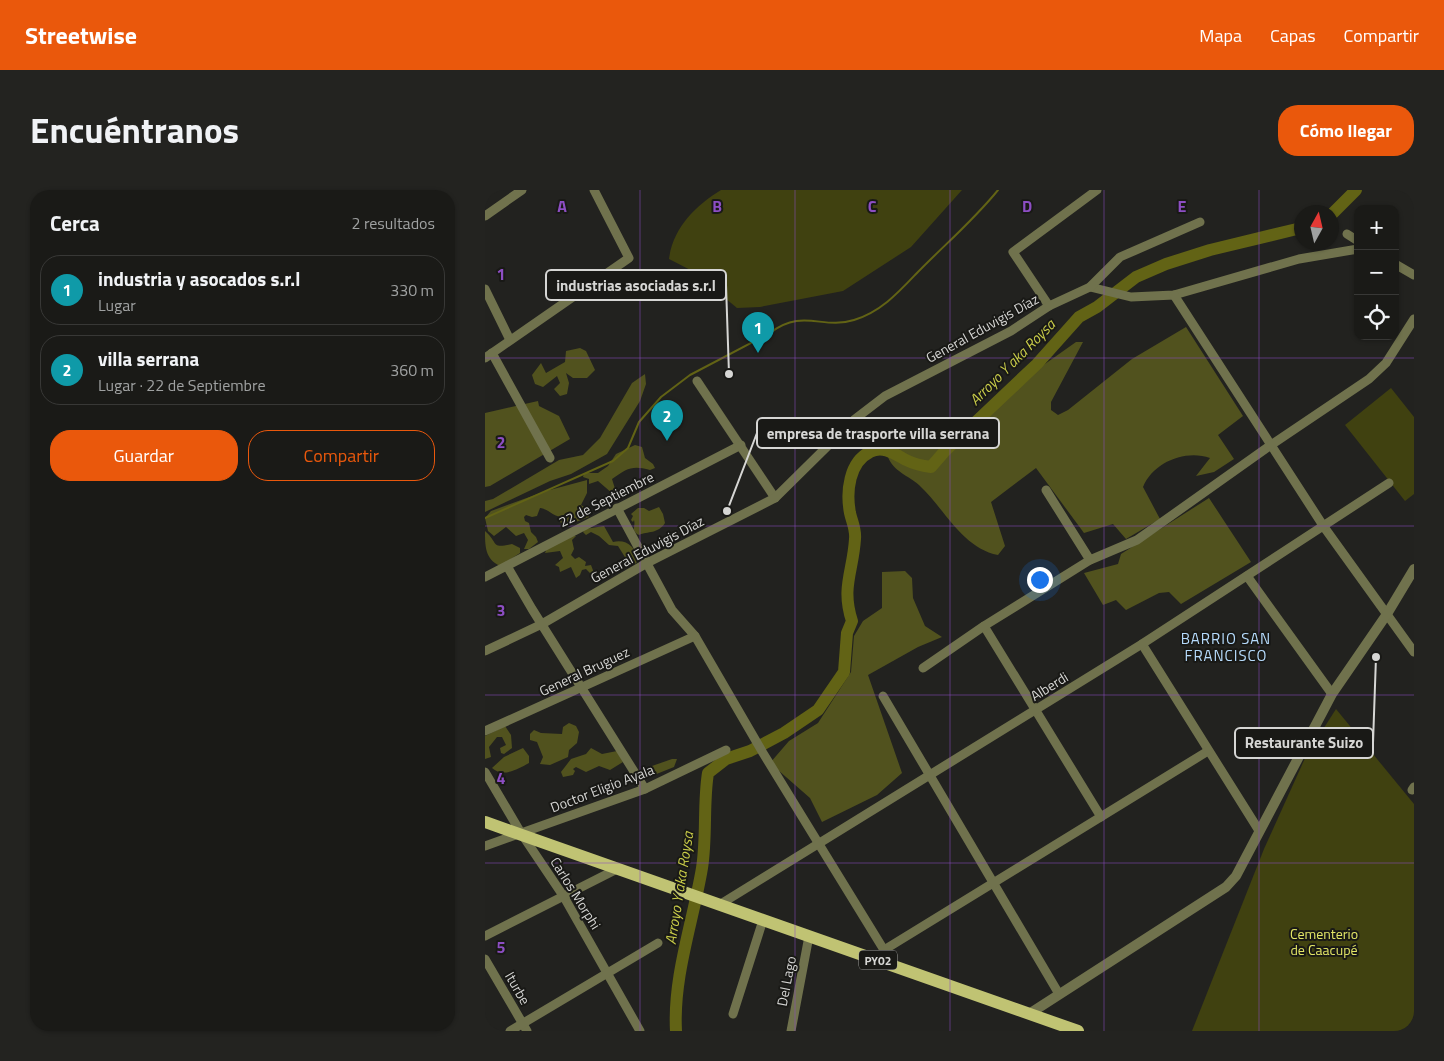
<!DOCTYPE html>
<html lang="es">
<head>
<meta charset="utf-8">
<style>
	:root { --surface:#1a1a17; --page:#232320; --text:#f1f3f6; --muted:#9fa1a1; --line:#383836; --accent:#ea580c }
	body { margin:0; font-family:"Titillium Web",sans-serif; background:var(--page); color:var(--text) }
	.controls { position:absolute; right:15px; top:15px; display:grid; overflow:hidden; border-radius:10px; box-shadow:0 1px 4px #0004 }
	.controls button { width:45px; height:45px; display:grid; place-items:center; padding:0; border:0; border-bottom:1px solid var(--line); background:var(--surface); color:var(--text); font:25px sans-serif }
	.compass { position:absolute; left:809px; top:15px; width:45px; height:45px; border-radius:50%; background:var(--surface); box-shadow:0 1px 4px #0004; rotate:8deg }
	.you { position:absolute; left:554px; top:389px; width:18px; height:18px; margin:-12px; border:4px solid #fff; border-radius:50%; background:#1a73e8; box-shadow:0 0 0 8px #1a73e833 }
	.badge { display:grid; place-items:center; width:32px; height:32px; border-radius:50%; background:var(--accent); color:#fff; font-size:16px; font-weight:700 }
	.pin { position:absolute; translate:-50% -41px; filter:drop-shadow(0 1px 2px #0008) }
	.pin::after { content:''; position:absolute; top:26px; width:18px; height:15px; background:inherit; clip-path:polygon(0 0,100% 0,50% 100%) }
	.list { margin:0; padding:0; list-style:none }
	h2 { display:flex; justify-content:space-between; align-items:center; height:65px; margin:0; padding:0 20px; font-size:21px }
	h2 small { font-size:16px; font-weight:400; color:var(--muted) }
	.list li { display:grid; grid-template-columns:32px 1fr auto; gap:15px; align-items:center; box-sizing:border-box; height:70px; margin:0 10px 10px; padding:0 10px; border:1px solid var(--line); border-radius:20px }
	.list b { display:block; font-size:19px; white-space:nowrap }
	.list p { margin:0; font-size:16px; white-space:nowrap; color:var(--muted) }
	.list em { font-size:16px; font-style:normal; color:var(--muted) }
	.actions { display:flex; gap:10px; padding:15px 20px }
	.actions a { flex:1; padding:11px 0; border:1px solid var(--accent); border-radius:20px; text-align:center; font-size:18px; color:var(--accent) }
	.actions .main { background:var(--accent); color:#fff }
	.icon { flex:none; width:28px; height:28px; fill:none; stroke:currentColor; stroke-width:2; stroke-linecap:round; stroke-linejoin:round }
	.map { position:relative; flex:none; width:929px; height:841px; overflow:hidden; border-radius:20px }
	header { display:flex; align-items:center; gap:30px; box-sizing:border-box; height:70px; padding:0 25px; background:var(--accent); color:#fff }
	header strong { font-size:24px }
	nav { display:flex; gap:28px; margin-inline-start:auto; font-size:18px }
	.intro { display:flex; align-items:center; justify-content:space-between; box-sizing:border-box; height:120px; padding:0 30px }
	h1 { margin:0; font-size:35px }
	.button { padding:12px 22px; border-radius:20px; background:var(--accent); color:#fff; font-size:18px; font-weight:700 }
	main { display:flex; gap:30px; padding:0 30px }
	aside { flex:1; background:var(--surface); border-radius:20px; box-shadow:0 1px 4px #0004 }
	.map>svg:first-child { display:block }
	.green { fill:#404110 }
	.forest { fill:#51521e }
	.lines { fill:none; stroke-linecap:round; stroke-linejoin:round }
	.stream { stroke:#626315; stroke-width:2 }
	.river { stroke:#626315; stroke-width:12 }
	.minor { stroke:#70724d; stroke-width:9 }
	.tertiary { stroke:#70724d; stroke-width:10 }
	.primary { stroke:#c0c373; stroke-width:12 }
	.grid { fill:none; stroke:#8d4ec3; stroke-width:1; stroke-opacity:0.55 }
	.labels { text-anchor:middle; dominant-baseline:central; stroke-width:4; stroke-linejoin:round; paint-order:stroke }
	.shield { fill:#191916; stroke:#9d9d9b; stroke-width:1 }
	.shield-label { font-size:12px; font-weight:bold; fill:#d6d6d4 }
	.street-label { font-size:14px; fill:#d6d6d4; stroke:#191916 }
	.park-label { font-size:14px; fill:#e3e666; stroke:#191916 }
	.water-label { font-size:15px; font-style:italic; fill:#c9cc49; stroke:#191916 }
	.neighbourhood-label { font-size:15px; letter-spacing:1px; fill:#b6dbfc; stroke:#191916 }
	.grid-label { font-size:16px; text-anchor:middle; font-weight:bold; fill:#8d4ec3; stroke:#191916; stroke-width:4; stroke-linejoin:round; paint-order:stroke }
	.leader { fill:none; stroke:#d6d6d4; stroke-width:2 }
	.callout-dot { fill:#d6d6d4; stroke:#191916; stroke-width:2 }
	.callout { fill:#191916; stroke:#d6d6d4; stroke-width:2 }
	.callout-label { font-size:15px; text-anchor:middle; font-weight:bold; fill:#d6d6d4 }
</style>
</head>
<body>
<header>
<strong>Streetwise</strong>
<nav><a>Mapa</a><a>Capas</a><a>Compartir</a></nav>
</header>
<div class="intro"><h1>Encuéntranos</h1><a class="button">Cómo llegar</a></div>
<main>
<aside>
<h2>Cerca<small>2 resultados</small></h2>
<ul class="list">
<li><span class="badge" style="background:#0f9aa8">1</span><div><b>industria y asocados s.r.l</b><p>Lugar</p></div><em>330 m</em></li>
<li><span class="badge" style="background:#0f9aa8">2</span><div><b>villa serrana</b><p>Lugar · 22 de Septiembre</p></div><em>360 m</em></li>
</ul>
<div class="actions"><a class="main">Guardar</a><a>Compartir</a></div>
</aside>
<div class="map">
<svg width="929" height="841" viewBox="0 0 929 841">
	<rect width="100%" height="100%" fill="#22221f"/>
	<g class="green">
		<path d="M236 0H477L426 57 358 101 275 117 252 118 234 103 223 89 184 69C188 38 210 16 236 0Z"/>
		<polygon points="906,198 929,227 929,304 920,311 860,235"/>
		<polygon points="851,519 929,614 929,841 707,841 779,659 821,566"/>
	</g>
	<g class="forest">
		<path d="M701 137 758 226 733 245 749 269 729 282 711 286 725 268C701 259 668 272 658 297L675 329 641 349 628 334 599 343 551 278 506 312 520 356 513 365C477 358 459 318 434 295 424 286 408 281 403 267 401 262 403 253 403 248L456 246 472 242 495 230 543 186 591 152H598L566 212V220L573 225 583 220 647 169Z"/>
		<polygon points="95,158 101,161 110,180 102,188 88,188 81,183 84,193 82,204 75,206 69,199 75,193 72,186 58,197 50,194 47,185 56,173 61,183 80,172 81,161"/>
		<polygon points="160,184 161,194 155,211 122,264 86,284 65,291 0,322 0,311 8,309 74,270 98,265 115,248 147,193"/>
		<polygon points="53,211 54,216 74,226 85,249 5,296 0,297 0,223"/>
		<path d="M150 255 157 257 160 268 168 274 170 278 165 280C148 275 142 278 127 289L131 302 137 307 135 310 113 291 104 294V289L98 287 99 283H113L123 276 131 264Z"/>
		<path d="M102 290V303L96 315 104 320V327L80 336 75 332 76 327C67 326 64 319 55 318L52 326 47 327 41 325 39 327 40 331 44 333 46 342 51 347 53 352 44 359H39L43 350 39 343 31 346 21 337 9 346 3 341 0 328 6 321 61 301Z"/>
		<polygon points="724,308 766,372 696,414 684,402 674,403 641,420 631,410 618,415 599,383 633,374 636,364"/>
		<path d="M174 317 178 324 180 333C173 344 163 341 154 345 145 340 151 337 149 330L148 332 146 330 148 326 146 324 153 318H159L164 321Z"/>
		<path d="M119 336 128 352C142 349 150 357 154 370L150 374 143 372 133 356 124 355 114 346 106 342 101 345 98 342 100 339Z"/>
		<path d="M0 341C14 353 5 359 27 354L35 358V363L15 376C0 369 0 356 0 341Z"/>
		<polygon points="83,346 91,346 87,350 89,359 86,365 90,369 94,367 101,372 100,376 106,375 109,383 106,384 101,379 97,380 95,385 91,388 86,377 75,382 74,377 70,375 78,368 75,361 60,363 62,358"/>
		<polygon points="420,381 427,388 428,408 440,436 457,447 433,457 383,485 417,583 392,605 337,632 325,608 285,573 304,551 333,533 366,482 369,446 378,431 397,418 397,382"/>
		<polygon points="84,533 91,536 94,542 92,553 84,560 83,567 65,575 55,574 58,567 52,552 45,550 45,544 49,540 56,543 77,544 78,537"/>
		<polygon points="20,536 26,545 27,558 19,564 16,563 15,558 21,555 17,547 12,547 4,557 6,567 0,569 0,546"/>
		<path d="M38 558 44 566V573C33 579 18 588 7 578L19 567Z"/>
		<polygon points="106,558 117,564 132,561 138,572 125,580 114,576 101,582 91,577 88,579 90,581 88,585 78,587 76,582 86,569 101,564"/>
		<polygon points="187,569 192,569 189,577 164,587 161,582 167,576"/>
	</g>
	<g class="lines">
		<path class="stream" d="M0 328 128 271 143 258 154 232 176 207 205 185 285 143C318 118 337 140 369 130 395 122 412 104 430 85 457 57 488 31 513 0"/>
		<g class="river">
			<polyline points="846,25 871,0"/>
			<path d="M191 841C188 786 208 732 217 678 222 646 218 614 223 583L241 569 265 561 299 543 333 520 359 482 362 443 367 431C356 397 368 382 370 349 371 339 367 332 365 323 361 302 364 272 385 262 398 255 410 264 421 270 429 274 438 276 446 277L459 262 552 174 594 127 612 117 651 87 681 74 725 60 816 38"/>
		</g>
		<g class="minor">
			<polyline points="0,26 37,0"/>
			<polyline points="862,44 873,51"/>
			<polyline points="910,74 929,85"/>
			<polyline points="605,97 646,107 689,105 814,69 873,59"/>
			<polyline points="0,99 25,150"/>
			<polyline points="689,105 839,337 929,462"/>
			<polyline points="564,116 528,62 612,0"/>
			<polyline points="7,163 65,268"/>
			<polyline points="0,168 144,68 109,0"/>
			<polyline points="212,191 290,308"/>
			<polyline points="561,300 605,370"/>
			<polyline points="132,318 187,420 210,446 278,563 399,760"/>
			<polyline points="22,376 47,419 160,599"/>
			<polyline points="762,386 847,504"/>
			<polyline points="0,387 256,255"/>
			<polyline points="499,436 616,627"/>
			<polyline points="657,454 773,639"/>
			<polyline points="0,461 57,434 162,373 290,308 370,229 400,206 526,141 564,116 605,97 635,67 715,32"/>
			<polyline points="438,478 499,436 605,370 652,350 786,255 884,189 901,173 929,129"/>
			<polyline points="398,506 574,804"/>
			<polyline points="0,541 210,446"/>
			<polyline points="0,582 36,643 79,707 155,841"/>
			<polyline points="927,600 929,597"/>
			<polyline points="0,656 160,599 241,560"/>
			<polyline points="234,715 657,454 904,293"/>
			<polyline points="0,746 134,678"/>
			<polyline points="398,764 399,760 723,561"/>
			<polyline points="0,769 42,841"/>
			<polyline points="248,824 278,730"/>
			<polyline points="25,841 173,753"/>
			<polyline points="306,841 324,746"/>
		</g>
		<polyline class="tertiary" points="544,824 741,697 751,686 847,504 902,424 929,379"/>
		<polyline class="primary" points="0,632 593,841"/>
	</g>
	<path class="grid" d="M155 0V841M310 0V841M465 0V841M619 0V841M774 0V841M0 168H929M0 336H929M0 505H929M0 673H929"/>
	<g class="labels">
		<rect class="shield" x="374" y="760.5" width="38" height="19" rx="4"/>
		<g class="shield-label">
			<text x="393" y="770">PY02</text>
		</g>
		<g class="street-label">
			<text transform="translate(497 138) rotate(-29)">General Eduvigis Díaz</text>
			<text transform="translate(121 309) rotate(-27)">22 de Septiembre</text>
			<text transform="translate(162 359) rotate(-28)">General Eduvigis Díaz</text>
			<text transform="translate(99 481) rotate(-25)">General Bruguez</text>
			<text transform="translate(564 496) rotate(-32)">Alberdi</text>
			<text transform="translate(117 598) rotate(-21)">Doctor Eligio Ayala</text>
			<text transform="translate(91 703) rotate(58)">Carlos Morphi</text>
			<text transform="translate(301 791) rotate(-79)">Del Lago</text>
			<text transform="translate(33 798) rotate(60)">Iturbe</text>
		</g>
		<g class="park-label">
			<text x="839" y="743">Cementerio<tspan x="839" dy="16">de Caacupé</tspan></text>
		</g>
		<g class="water-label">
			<text transform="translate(527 172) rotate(-45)">Arroyo Y aka Roysa</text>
			<text transform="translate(194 698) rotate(-81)">Arroyo Y aka Roysa</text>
		</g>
		<g class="neighbourhood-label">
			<text x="741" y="448">BARRIO SAN<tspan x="741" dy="17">FRANCISCO</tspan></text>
		</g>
	</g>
	<g class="grid-label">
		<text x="77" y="22">A</text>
		<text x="232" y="22">B</text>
		<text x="387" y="22">C</text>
		<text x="542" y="22">D</text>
		<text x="697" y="22">E</text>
		<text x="16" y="90">1</text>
		<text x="16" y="258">2</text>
		<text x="16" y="426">3</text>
		<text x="16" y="594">4</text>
		<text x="16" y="763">5</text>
	</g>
	<path class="leader" d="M244 184L241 95M242 321L272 243M891 467L888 553"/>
	<g class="callout-dot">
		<circle cx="244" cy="184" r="5"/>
		<circle cx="242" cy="321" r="5"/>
		<circle cx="891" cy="467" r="5"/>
	</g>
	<g class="callout">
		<rect x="61" y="80" width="180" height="30" rx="5"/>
		<rect x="272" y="228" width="242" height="30" rx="5"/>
		<rect x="750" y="538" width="138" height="30" rx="5"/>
	</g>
	<g class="callout-label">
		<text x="151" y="101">industrias asociadas s.r.l</text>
		<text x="393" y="249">empresa de trasporte villa serrana</text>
		<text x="819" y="558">Restaurante Suizo</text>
	</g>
</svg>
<div class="controls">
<button>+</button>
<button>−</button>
<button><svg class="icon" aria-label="locate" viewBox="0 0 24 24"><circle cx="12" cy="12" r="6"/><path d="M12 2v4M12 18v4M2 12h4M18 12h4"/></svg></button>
</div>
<svg class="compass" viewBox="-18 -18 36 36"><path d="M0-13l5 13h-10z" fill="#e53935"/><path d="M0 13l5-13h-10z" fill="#9fa1a1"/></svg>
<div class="you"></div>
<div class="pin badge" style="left:273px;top:163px;background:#0f9aa8">1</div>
<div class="pin badge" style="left:182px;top:251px;background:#0f9aa8">2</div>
</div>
</main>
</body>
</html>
